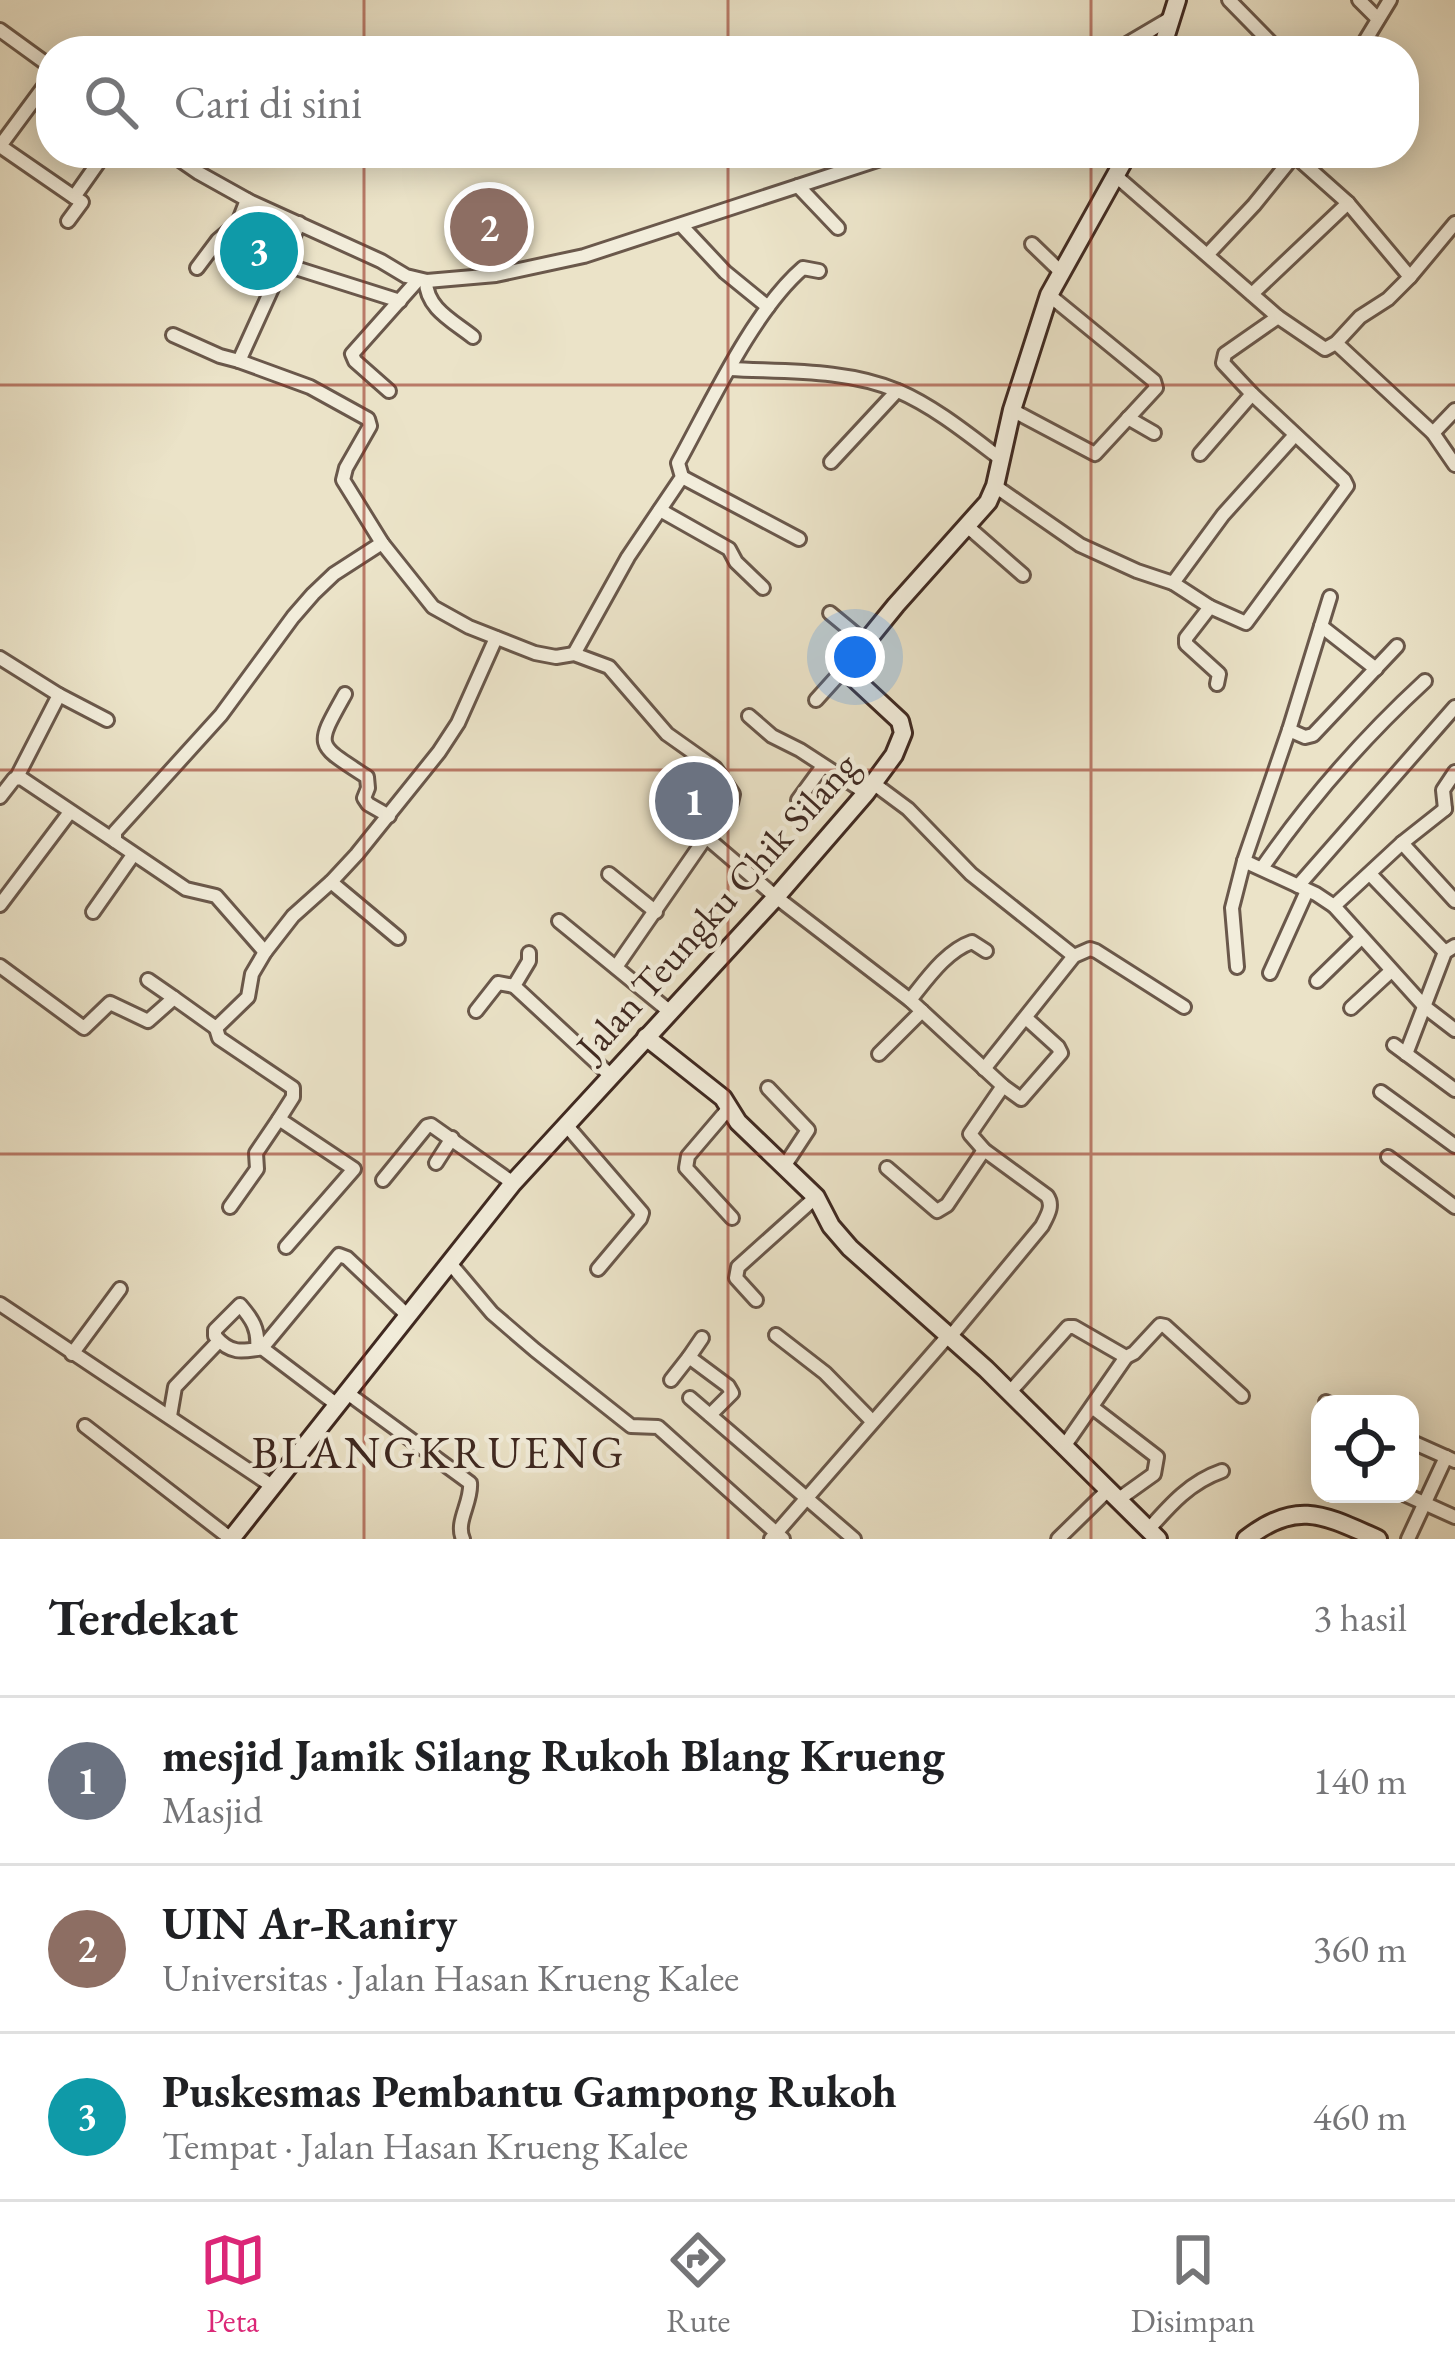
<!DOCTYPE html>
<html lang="id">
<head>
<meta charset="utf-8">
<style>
	:root { --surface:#fff; --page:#f6f6f6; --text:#202124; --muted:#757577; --line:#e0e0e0; --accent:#db2777 }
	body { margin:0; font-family:"EB Garamond",serif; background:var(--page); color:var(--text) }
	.controls { position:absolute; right:36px; bottom:36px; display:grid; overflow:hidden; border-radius:24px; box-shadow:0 6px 30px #0003 }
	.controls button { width:108px; height:108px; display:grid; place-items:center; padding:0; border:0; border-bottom:3px solid var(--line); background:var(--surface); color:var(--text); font:60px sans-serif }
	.you { position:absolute; left:855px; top:657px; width:42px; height:42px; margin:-30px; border:9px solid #fff; border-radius:50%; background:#1a73e8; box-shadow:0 0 0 18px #1a73e833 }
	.badge { display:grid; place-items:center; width:78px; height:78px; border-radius:50%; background:var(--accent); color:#fff; font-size:39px; font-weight:700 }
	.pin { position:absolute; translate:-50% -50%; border:6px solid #fff; box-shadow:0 3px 12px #0006 }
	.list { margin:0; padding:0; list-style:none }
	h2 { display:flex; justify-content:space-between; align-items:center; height:156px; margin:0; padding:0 48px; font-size:51px }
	h2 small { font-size:39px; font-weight:400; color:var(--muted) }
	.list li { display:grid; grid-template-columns:78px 1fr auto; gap:36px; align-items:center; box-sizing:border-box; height:168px; padding:0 48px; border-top:3px solid var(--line) }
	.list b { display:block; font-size:45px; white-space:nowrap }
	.list p { margin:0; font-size:39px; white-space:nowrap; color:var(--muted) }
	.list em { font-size:39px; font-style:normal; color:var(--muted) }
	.icon { flex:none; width:66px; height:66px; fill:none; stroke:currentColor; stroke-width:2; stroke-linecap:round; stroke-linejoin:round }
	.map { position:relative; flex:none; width:1455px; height:1539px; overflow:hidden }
	.search { position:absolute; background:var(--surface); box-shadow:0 6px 30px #0003; left:36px; right:36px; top:36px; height:132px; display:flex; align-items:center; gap:30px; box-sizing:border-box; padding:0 42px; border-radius:48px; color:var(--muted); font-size:45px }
	.sheet { height:660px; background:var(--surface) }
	nav { display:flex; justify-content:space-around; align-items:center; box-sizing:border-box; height:168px; border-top:3px solid var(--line); background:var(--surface); font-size:33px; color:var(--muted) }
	nav a { display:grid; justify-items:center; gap:6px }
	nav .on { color:var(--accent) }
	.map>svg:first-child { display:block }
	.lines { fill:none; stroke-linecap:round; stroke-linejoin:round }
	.street-casing { stroke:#6a584b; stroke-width:18 }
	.secondary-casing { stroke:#3f2921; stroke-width:22 }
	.street { stroke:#f2eddb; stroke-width:12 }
	.secondary { stroke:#f2eddb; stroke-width:16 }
	.grid { fill:none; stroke:#8f2418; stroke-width:3; stroke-opacity:0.55 }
	.labels { text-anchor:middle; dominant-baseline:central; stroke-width:9; stroke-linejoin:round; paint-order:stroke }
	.street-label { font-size:39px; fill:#3f2921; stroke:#f2eddb }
	.quarter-label { font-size:45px; letter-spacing:3px; fill:#3f2921; stroke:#f2eddb }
</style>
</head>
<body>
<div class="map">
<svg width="1455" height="1539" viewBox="0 0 1455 1539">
	<rect width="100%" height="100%" fill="#ebe3c8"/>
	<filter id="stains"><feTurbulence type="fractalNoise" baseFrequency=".00167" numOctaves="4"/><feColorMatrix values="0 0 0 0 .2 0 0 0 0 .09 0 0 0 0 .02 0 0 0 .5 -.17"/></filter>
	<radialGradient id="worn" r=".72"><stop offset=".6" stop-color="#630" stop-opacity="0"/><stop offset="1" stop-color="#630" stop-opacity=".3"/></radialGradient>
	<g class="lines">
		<g class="street-casing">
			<g id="street">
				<polyline points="1229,0 1279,51"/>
				<polyline points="1359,0 1378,19"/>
				<polyline points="0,30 51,67"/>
				<polyline points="1115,51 1171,18"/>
				<polyline points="1359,51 1390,0"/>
				<polyline points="51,77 0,146 74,197"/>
				<polyline points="170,153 199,173 251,202 381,261 406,276 427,281 496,275 584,256 899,153"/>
				<polyline points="1294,155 1348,203"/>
				<polyline points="1116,176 1278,317 1325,349 1336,343 1360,317 1388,299 1410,277 1455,223"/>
				<polyline points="798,186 838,228"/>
				<polyline points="68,221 82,202 74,197 105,153"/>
				<polyline points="299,223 283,264 239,361 310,387 368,419 370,426 346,468 343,480 382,543 433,607 469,627 535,653 556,657 574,654 609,667 667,734 715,768 733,794 731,803 706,837"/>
				<polyline points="681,225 725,272 768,307"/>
				<polyline points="1032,244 1062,273"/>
				<polyline points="1208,254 1254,205 1296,153"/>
				<polyline points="283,264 400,301"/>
				<polyline points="197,268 218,240 238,223 247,200"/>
				<path d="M426 281C426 308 453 321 473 337"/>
				<polyline points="1252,294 1348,203 1410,277"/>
				<polyline points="173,335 220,356 239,361"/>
				<polyline points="1336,343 1433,433 1455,465"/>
				<path d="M730 369C785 372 847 369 898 391 935 407 969 435 1001 459"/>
				<polyline points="389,391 355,361 352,354 417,281"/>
				<polyline points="1012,410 1095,454 1156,388 1154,381 1049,295"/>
				<polyline points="1128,418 1154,433"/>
				<polyline points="1433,433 1455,410"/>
				<polyline points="1200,454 1252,394"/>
				<polyline points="831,462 897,391"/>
				<polyline points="682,477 799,539"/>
				<polyline points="995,486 1080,545 1137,571 1173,583 1223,515 1295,435"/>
				<polyline points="660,510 729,549 736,562 763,588"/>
				<polyline points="967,526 1023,575"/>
				<polyline points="1173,583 1210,607"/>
				<polyline points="830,613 865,642"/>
				<polyline points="1321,626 1376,669"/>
				<path d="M574 654 628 557 682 477 678 463C710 405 753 311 803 268L819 271"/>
				<polyline points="0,658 59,695 17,777"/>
				<polyline points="1217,684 1219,674 1186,644 1186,638 1210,607 1246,623 1347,486 1344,480 1252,394 1223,363 1225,354 1278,317"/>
				<path d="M345 694C315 748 315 743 367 777L368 788 364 798 368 804 389 816"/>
				<polyline points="59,695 107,720"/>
				<polyline points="816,700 844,669"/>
				<polyline points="749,716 772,736 800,750 866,793"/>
				<polyline points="1289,730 1305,737 1313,735 1397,646"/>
				<polyline points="873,783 908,809 971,874 1074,956"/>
				<polyline points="0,797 14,779 21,778 115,841"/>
				<polyline points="798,800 823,766"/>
				<polyline points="1445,809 1443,790 1455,772"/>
				<polyline points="1402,843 1455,901"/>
				<polyline points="1244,861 1316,894 1334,906 1402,843 1445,809"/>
				<path d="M1262 868C1311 797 1362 739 1425 681"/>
				<polyline points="609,874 656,912"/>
				<polyline points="1370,874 1445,952"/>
				<polyline points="331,882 398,938"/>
				<polyline points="1298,886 1455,707"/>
				<polyline points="0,905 70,812"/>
				<polyline points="1334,906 1425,1007 1455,1030"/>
				<polyline points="93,912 133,855"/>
				<polyline points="559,921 669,1011"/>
				<polyline points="265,952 216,896 186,889 115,841 115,832 221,715 293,617 313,594 334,574 382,543"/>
				<polyline points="529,953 529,961 514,986 610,1075"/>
				<polyline points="0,966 84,1028 110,1003 148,1021 174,998 216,1028 248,997 252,974 265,952 293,916 331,882 357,854 439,752 458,723 496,638"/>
				<polyline points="616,967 706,837 776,897 910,1000 1003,1086 1021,1099 1061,1053 1058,1047 1026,1018"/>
				<polyline points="1237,967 1232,908 1244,861 1289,730 1330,597"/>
				<polyline points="1270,973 1307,891"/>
				<polyline points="148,980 174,998"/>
				<polyline points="1317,981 1361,938"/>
				<path d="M910 1000C927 979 946 951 972 942L986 951"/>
				<polyline points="1351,1008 1391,971"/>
				<polyline points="476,1011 498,983 514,986"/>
				<polyline points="216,1028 219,1038 293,1088 293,1097 279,1119"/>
				<polyline points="1394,1045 1455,1090"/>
				<polyline points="879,1054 922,1011"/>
				<polyline points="1406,1054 1445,952 1455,946"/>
				<polyline points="984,1069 1074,956 1090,949 1096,951 1184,1007"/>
				<polyline points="768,1088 808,1130 785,1165"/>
				<polyline points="1381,1092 1455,1146"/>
				<polyline points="729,1108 688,1156 686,1168 732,1218"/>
				<polyline points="567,1126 642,1213 640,1219 598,1269"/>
				<polyline points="1388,1157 1455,1207"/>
				<polyline points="436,1163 452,1138"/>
				<polyline points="887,1168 937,1211 947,1205 984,1150"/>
				<polyline points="383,1180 427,1126 431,1125 513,1183"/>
				<polyline points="230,1207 257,1169 256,1153 279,1119 354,1169 286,1247"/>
				<polyline points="449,1262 492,1313 535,1350 631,1426 658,1427 783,1539"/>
				<polyline points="756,1300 736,1278 738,1267 816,1197"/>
				<polyline points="0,1304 272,1486"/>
				<polyline points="776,1335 825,1373 872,1421"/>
				<path d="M950 1337 1042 1226C1047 1216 1054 1206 1047 1196L984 1150 970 1134 1003 1086"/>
				<polyline points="262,1348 339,1255 347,1258 407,1315"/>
				<path d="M257 1349C259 1329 252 1319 240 1305L215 1330V1336C230 1354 242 1352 262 1348L336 1404"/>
				<polyline points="72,1354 120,1289"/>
				<polyline points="689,1357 702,1338"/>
				<polyline points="671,1380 689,1357 728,1386 732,1393 710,1415"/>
				<path d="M346 1392 470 1483C472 1502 455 1522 463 1539"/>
				<polyline points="1010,1392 1068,1327 1074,1327 1126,1357 1134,1353 1160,1325 1165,1326 1242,1396"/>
				<polyline points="690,1398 854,1539"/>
				<polyline points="1326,1402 1329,1404"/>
				<polyline points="1092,1407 1157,1457 1154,1474 1119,1499"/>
				<polyline points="170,1416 175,1387 219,1341"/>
				<polyline points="85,1426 231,1539"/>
				<polyline points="1410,1441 1455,1461"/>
				<polyline points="1065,1445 1126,1357"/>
				<polyline points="1404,1494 1455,1517"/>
				<path d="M1148 1530C1170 1505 1190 1482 1222 1471"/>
				<polyline points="771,1539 948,1336"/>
				<polyline points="1058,1539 1109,1489"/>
				<polyline points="1408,1539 1446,1457"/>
			</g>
		</g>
		<g class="secondary-casing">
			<g id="secondary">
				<polyline points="1161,51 1177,0"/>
				<polyline points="646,1037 723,1098 738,1122 816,1197 831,1226 850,1248 986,1369 1158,1539"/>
				<polyline points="231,1539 513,1183 776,897 866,793 894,755 903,733 900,721 844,669 896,605 988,502 995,486 1012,410 1049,295 1128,153"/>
				<path d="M1246 1539C1297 1499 1324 1515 1378 1539"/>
			</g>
		</g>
		<use href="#street" class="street"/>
		<use href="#secondary" class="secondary"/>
	</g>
	<path class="grid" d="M364 0V51M728 0V51M1091 0V51M364 153V1539M728 153V1539M1091 153V1539M0 385H1455M0 770H1455M0 1154H1455"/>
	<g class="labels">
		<g class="street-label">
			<text transform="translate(717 906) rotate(-48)">Jalan Teungku Chik Silang</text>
		</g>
		<g class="quarter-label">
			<text x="439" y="1452">BLANGKRUENG</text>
		</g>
	</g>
	<rect width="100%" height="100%" filter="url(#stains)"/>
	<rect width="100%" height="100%" fill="url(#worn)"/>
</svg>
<div class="controls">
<button><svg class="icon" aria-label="locate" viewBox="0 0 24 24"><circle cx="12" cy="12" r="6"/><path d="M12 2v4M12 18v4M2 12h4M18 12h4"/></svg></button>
</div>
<div class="you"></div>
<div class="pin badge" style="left:694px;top:801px;background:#6b7280">1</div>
<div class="pin badge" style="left:489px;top:227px;background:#8d6e63">2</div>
<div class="pin badge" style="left:259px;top:251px;background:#0f9aa8">3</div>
<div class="search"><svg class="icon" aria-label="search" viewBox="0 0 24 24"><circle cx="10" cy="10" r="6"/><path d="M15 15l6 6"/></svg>Cari di sini</div>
</div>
<section class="sheet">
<h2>Terdekat<small>3 hasil</small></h2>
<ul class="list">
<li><span class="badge" style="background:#6b7280">1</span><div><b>mesjid Jamik Silang Rukoh Blang Krueng</b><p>Masjid</p></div><em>140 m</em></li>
<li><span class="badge" style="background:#8d6e63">2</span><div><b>UIN Ar-Raniry</b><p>Universitas · Jalan Hasan Krueng Kalee</p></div><em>360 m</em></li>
<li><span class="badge" style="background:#0f9aa8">3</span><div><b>Puskesmas Pembantu Gampong Rukoh</b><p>Tempat · Jalan Hasan Krueng Kalee</p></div><em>460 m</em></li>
</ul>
</section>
<nav>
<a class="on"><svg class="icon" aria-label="map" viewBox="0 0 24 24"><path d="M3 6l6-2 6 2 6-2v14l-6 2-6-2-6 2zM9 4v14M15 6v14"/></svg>Peta</a>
<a><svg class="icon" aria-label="directions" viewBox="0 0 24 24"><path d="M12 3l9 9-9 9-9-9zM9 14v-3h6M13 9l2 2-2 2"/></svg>Rute</a>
<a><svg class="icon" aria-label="saved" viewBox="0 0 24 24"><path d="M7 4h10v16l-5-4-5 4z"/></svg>Disimpan</a>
</nav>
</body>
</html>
